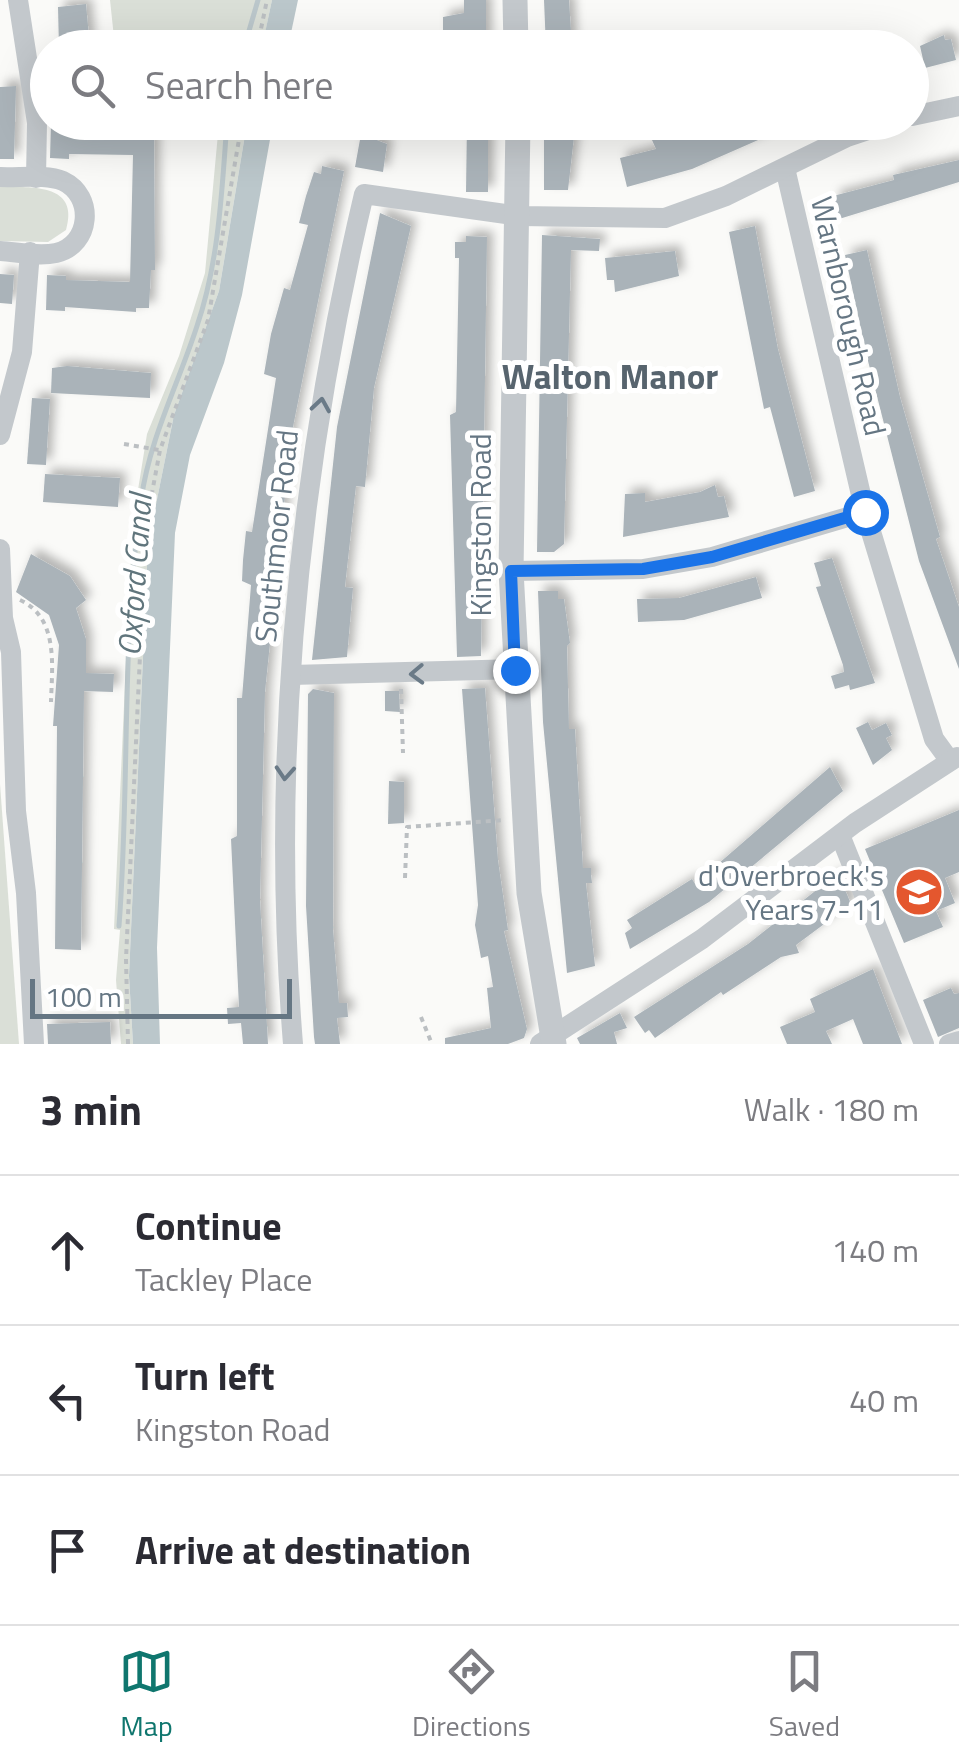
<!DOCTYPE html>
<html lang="en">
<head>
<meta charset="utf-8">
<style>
	:root { --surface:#fff; --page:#f7f7f7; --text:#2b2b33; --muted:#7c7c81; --line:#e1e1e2; --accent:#0f766e }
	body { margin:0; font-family:"Titillium Web",sans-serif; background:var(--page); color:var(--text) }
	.scale { position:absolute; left:30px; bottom:25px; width:262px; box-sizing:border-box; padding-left:10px; border:5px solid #657683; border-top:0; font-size:28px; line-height:35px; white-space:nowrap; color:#657683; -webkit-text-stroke:8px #fff; paint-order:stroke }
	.stop { position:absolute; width:30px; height:30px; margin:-22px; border:8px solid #1a73e8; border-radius:50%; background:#fff }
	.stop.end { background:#1a73e8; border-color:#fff; box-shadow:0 2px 10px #0008 }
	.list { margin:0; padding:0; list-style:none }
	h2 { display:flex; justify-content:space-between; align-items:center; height:130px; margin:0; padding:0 40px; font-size:42px }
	h2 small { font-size:32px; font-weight:400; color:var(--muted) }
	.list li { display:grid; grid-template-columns:65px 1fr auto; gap:30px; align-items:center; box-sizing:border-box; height:150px; padding:0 40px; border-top:2px solid var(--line) }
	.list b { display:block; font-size:38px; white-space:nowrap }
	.list p { margin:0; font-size:32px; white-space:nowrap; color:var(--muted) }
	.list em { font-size:32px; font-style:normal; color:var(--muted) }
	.icon { flex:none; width:55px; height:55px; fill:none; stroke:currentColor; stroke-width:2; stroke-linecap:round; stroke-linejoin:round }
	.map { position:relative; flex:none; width:959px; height:1044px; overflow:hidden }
	.search { position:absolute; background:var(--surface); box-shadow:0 10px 40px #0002; left:30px; right:30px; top:30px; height:110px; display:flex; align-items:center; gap:25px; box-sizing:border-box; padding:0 35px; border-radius:55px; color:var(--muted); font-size:38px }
	.sheet { height:580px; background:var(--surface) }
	nav { display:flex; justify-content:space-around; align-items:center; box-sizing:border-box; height:140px; border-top:2px solid var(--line); background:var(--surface); font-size:28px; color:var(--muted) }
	nav a { display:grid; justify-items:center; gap:5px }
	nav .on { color:var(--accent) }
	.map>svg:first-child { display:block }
	.green { fill:#dadfd7 }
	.water { fill:#bbc7cb }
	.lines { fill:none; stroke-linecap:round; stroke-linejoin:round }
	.stream { stroke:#bbc7cb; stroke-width:5 }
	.building { fill:#aab3b9; filter:url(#shadow) }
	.path { stroke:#bbbfc2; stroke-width:4; stroke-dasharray:5 5; stroke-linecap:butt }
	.minor { stroke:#c3c8cc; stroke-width:20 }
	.tertiary { stroke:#c3c8cc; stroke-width:25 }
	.oneway { stroke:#6a7a87 }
	.route { stroke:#1a73e8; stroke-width:12 }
	.labels { text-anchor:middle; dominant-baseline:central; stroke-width:10; stroke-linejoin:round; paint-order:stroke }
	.street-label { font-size:30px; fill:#657683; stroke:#fff }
	.poi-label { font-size:30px; fill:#657683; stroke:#fff; text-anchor:end }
	.water-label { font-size:32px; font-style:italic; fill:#60757c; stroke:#fff }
	.quarter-label { font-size:35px; font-weight:bold; fill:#57646e; stroke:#fff }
</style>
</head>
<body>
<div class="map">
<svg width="959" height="1044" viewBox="0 0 959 1044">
	<defs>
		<filter id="shadow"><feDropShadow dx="6" dy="-6" stdDeviation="5" flood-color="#0004"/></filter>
	</defs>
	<rect width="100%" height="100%" fill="#fafaf8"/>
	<g class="green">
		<polygon points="110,0 272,0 262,48 115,47"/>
		<polygon points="219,123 247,123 219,291 174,415 148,544 129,976 133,1044 121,1044 116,980 120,930 114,929 132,527 147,434 179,356 205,273"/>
		<path d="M0 187C31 187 80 183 66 230L48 242 0 241Z"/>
		<polygon points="0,784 19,1044 0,1044"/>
	</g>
	<g class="water">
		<polygon points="272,0 298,0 288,47 262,47"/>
		<polygon points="247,123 273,123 242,295 224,363 190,455 175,533 157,948 160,1044 133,1044 129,976 148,544 174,415 219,291"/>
	</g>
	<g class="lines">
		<g class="stream">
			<polyline points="244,48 258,0"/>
			<path d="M119 926C130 784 121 640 141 500 150 437 178 385 197 326 219 262 222 189 227 122"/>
		</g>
	</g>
	<g class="building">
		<polygon points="464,0 486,0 486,48 465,48 465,41 443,38 443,17 464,13"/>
		<polygon points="544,0 569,0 572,48 546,48"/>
		<polygon points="86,4 90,48 59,48 58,7"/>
		<polygon points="944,35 945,40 951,39 956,60 925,68 920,46"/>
		<polygon points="16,86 14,159 0,159 0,87"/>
		<polygon points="467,122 488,122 488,192 466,192"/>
		<polygon points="544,122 575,128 568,190 544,190"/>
		<polygon points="683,122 759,122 765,137 692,169 627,187 620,158 656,149 652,140 686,129"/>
		<polygon points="51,124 106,129 106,124 141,125 141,130 154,131 155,270 151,270 149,308 136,308 136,312 65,307 65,311 46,310 47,275 66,276 66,280 130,282 133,155 69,154 69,159 50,158"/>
		<polygon points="361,134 387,144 383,172 355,167"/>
		<polygon points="959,160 959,182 839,219 833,196 894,180 893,175"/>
		<polygon points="322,166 344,171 291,437 265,692 260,900 268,1044 243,1044 241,1023 228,1024 227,1008 239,1007 231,839 237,836 237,698 242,698 251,585 242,581 243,560 246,531 252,532 276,378 264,374 271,334 284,288 290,290 308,225 299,223 306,196 314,172 321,174"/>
		<polygon points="380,213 411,226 374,388 365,487 356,486 345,587 353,588 347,657 312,660 337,427"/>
		<polygon points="755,226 778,349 815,491 794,497 770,407 764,409 729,232"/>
		<polygon points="542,235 600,239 599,251 571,250 564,544 554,552 537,552"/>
		<polygon points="466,236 487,237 481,656 457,657 450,415 456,412 459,258 455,258 455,242 466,242"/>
		<polygon points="867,250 900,397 940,537 936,539 959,607 959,669 919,561 867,357 845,255"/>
		<polygon points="675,251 679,276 615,292 614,280 607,280 605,258"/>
		<polygon points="0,274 14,275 12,304 0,303"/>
		<polygon points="67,366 151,373 150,398 51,393 52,368"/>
		<polygon points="32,398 50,399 46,465 27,464"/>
		<polygon points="45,474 120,478 118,507 43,502"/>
		<polygon points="715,485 718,497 724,496 729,517 623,537 625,494 645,493 645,502 700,492"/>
		<polygon points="31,554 70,576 86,600 76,608 86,639 86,673 114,674 113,692 84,691 81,950 55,949 57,726 53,726 59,645 49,615 16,592"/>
		<polygon points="832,558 875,683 850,690 849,685 835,689 831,676 844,672 843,665 816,587 821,586 814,563"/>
		<polygon points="756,577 762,598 684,620 638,622 637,599 679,598"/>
		<polygon points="538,591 558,591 558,599 564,599 570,643 567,646 569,729 575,729 583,868 591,868 591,875 592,883 586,883 595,966 567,973 543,722"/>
		<polygon points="485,688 498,860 508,930 504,931 527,1029 524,1038 508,1044 445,1044 445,1038 491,1028 487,988 493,987 488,956 481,958 475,925 478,905 462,689"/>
		<polygon points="313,689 334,693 333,929 339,1003 347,1003 348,1017 337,1018 340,1044 315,1044 314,1037 306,906 308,694"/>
		<polygon points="385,691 399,691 400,712 385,711"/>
		<polygon points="868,722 872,730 886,723 892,735 886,738 892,750 873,765 856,728"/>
		<polygon points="830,767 843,791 709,902 630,949 625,933 632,928 627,920 692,879 695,884"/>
		<polygon points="389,781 404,782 404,823 388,824"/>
		<polygon points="959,810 959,872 945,878 955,903 936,911 943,927 904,943 865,849"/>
		<polygon points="838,873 851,904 796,945 799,953 781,957 723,995 721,992 655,1038 649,1030 645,1033 634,1017 748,944"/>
		<polygon points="873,969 902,1044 863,1044 853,1019 826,1031 832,1044 787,1044 780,1027 815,1012 810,999"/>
		<polygon points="951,988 954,994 959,993 959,1028 938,1037 923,1000"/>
		<polygon points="620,1013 627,1028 614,1032 617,1044 580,1044 577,1038"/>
		<polygon points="110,1022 111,1044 48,1044 47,1024"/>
	</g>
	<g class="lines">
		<g class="path">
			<polyline points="257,48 267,0"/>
			<polyline points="124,444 159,450"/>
			<path d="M20 600C59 618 52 666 51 702"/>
			<polyline points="401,689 403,753"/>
			<polyline points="405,878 407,827 505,820"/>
			<polyline points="421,1017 432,1044"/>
			<polyline points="128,1044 126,959 146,525 160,450 208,320 242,122"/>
		</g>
		<g class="minor">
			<polyline points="18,0 37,123 36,178"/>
			<polyline points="912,116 959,106"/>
			<polyline points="785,168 865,512 934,739 950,761"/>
			<path d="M0 177C19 178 46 174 63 181 95 196 91 245 56 253 39 257 17 252 0 251"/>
			<polyline points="0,435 22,352 30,252"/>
			<polyline points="0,549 3,618 11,652 16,811 26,893 34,1044"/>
			<polyline points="511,571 643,569 712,557 865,512"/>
			<polyline points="291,675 515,669"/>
			<polyline points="840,835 924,1044"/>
			<path d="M293 1044C270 758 298 473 364 194L519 216 665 218 726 196 847 137 892 122"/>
			<polyline points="540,1044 702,939 855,823 957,757"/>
			<polyline points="949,1044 959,1041"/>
		</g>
		<g class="tertiary">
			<polyline points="515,0 516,48"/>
			<polyline points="518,122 511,571 529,893 554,1044"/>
		</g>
	</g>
	<defs><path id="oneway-chevron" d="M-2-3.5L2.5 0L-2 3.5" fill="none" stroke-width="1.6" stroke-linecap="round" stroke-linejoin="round" transform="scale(2.5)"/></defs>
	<g class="oneway">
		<use href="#oneway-chevron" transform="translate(321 405) rotate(-81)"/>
		<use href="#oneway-chevron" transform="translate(417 674) rotate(178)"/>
		<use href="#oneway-chevron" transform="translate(285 773) rotate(94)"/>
	</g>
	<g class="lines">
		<polyline class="route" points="515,670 511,571 643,569 712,557 865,512"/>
	</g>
	<defs>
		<g id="school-disc" transform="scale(2.5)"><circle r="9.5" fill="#e4572e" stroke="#fff"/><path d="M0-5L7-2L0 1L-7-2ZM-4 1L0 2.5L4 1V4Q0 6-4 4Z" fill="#fff"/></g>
	</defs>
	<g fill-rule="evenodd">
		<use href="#school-disc" x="919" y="892"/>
	</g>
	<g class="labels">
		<g class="street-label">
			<text transform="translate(849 316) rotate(77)">Warnborough Road</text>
			<text transform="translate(480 525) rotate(-90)">Kingston Road</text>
			<text transform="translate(276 536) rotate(-84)">Southmoor Road</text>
		</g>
		<g class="poi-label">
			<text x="884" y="875">d'Overbroeck's<tspan x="884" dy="34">Years 7-11</tspan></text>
		</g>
		<g class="water-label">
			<text transform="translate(134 575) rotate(-86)">Oxford Canal</text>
		</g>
		<g class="quarter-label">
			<text x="610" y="376">Walton Manor</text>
		</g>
	</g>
</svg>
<div class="scale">100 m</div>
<div class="stop" style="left:865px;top:512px"></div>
<div class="stop end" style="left:515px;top:670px"></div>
<div class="search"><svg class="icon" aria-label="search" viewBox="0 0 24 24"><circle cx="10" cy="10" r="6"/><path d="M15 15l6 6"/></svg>Search here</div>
</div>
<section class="sheet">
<h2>3 min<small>Walk · 180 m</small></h2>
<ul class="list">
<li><svg class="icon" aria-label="ahead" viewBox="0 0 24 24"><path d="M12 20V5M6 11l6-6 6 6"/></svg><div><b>Continue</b><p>Tackley Place</p></div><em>140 m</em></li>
<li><svg class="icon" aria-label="left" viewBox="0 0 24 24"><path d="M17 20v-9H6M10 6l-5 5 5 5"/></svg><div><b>Turn left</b><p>Kingston Road</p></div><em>40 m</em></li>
<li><svg class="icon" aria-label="arrive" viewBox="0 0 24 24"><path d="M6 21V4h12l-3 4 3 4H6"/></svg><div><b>Arrive at destination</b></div></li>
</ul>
</section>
<nav>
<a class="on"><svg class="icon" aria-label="map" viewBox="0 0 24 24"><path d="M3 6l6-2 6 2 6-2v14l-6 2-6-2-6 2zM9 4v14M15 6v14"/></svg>Map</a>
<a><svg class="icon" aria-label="directions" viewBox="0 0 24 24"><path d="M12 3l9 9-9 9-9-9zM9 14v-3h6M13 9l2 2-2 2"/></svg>Directions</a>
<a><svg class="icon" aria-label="saved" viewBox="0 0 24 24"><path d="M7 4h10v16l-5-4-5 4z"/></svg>Saved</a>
</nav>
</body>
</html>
